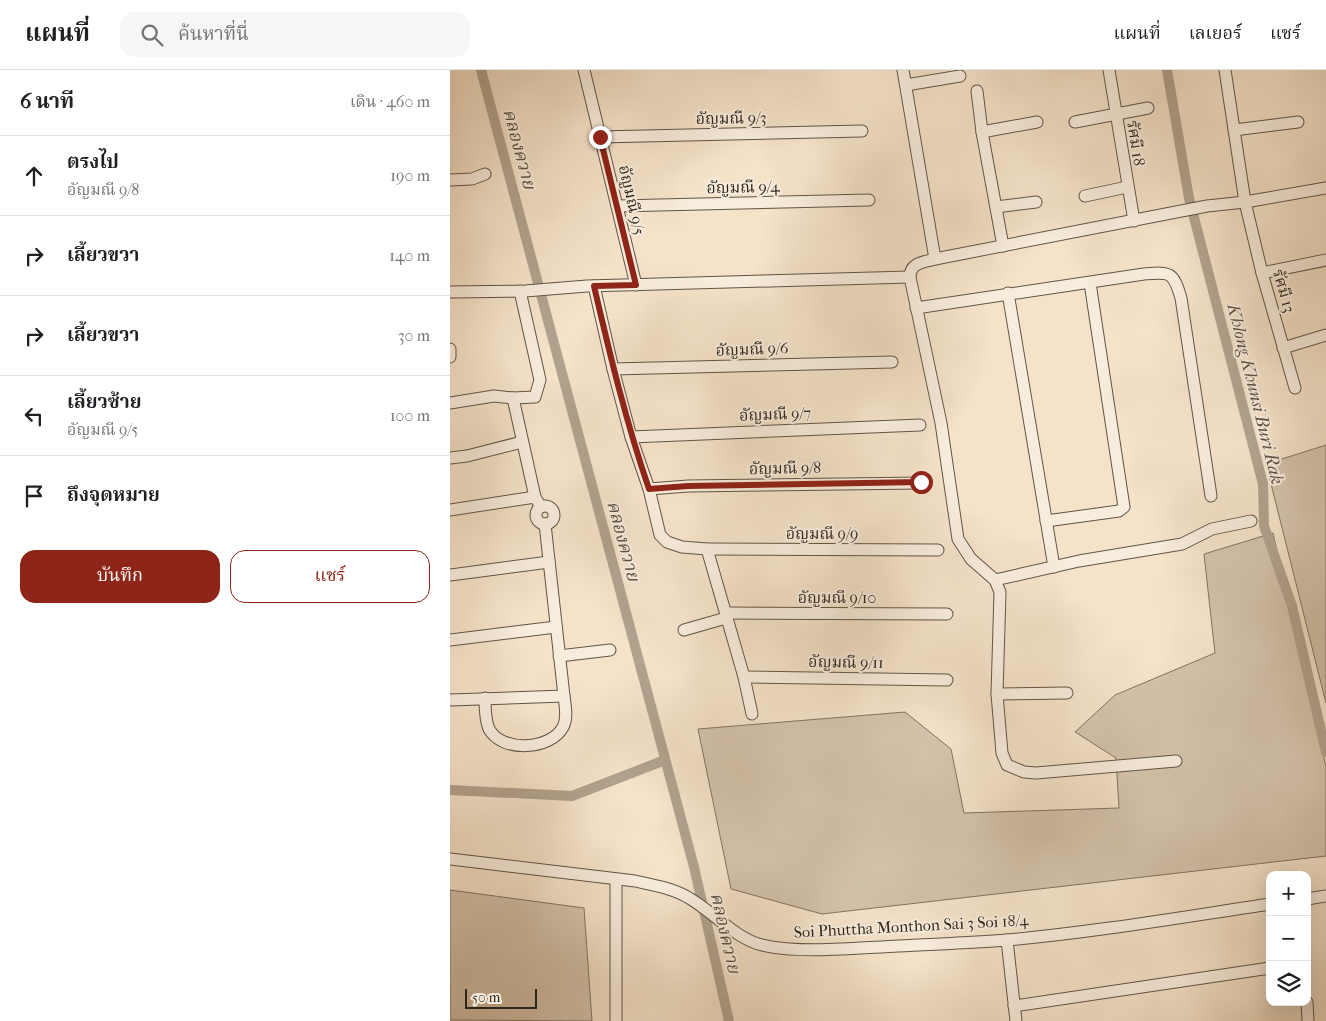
<!DOCTYPE html>
<html lang="th">
<head>
<meta charset="utf-8">
<style>
	:root { --surface:#fff; --page:#f6f6f6; --text:#202124; --muted:#757577; --line:#e0e0e0; --accent:#8f2418 }
	body { margin:0; font-family:"IM FELL French Canon","Noto Serif Thai",serif; background:var(--page); color:var(--text) }
	.controls { position:absolute; right:15px; bottom:15px; display:grid; overflow:hidden; border-radius:10px; box-shadow:0 5px 20px #0002 }
	.controls button { width:45px; height:45px; display:grid; place-items:center; padding:0; border:0; border-bottom:1px solid var(--line); background:var(--surface); color:var(--text); font:25px sans-serif }
	.scale { position:absolute; left:15px; bottom:12px; width:72px; box-sizing:border-box; padding-left:5px; border:2px solid #2f261b; border-top:0; font-size:14px; line-height:18px; white-space:nowrap; color:#2f261b; -webkit-text-stroke:4px #f8ecdc; paint-order:stroke }
	.stop { position:absolute; width:15px; height:15px; margin:-11px; border:4px solid #8f2418; border-radius:50%; background:#fff }
	.stop.end { background:#8f2418; border-color:#fff; box-shadow:0 1px 5px #0008 }
	.list { margin:0; padding:0; list-style:none }
	h2 { display:flex; justify-content:space-between; align-items:center; height:65px; margin:0; padding:0 20px; font-size:21px }
	h2 small { font-size:16px; font-weight:400; color:var(--muted) }
	.list li { display:grid; grid-template-columns:32px 1fr auto; gap:15px; align-items:center; box-sizing:border-box; height:80px; padding:0 20px; border-top:1px solid var(--line) }
	.list b { display:block; font-size:19px; white-space:nowrap }
	.list p { margin:0; font-size:16px; white-space:nowrap; color:var(--muted) }
	.list em { font-size:16px; font-style:normal; color:var(--muted) }
	.actions { display:flex; gap:10px; padding:15px 20px }
	.actions a { flex:1; padding:11px 0; border:1px solid var(--accent); border-radius:15px; text-align:center; font-size:18px; color:var(--accent) }
	.actions .main { background:var(--accent); color:#fff }
	.icon { flex:none; width:28px; height:28px; fill:none; stroke:currentColor; stroke-width:2; stroke-linecap:round; stroke-linejoin:round }
	.map { position:relative; flex:none; width:876px; height:951px; overflow:hidden }
	header { display:flex; align-items:center; gap:30px; box-sizing:border-box; height:70px; padding:0 25px; background:var(--surface); border-bottom:1px solid var(--line) }
	header strong { font-size:24px }
	nav { display:flex; gap:28px; margin-inline-start:auto; font-size:18px }
	.search { width:350px; height:45px; background:var(--page); display:flex; align-items:center; gap:12px; box-sizing:border-box; padding:0 18px; border-radius:15px; color:var(--muted); font-size:19px }
	main { display:flex }
	aside { flex:1; background:var(--surface) }
	.map>svg:first-child { display:block }
	.green { fill:#d3c2ab; stroke:#817463 }
	.lines { fill:none; stroke-linecap:round; stroke-linejoin:round }
	.canal { stroke:#b1a28e; stroke-width:10 }
	.street-casing { stroke:#605546; stroke-width:13 }
	.street { stroke:#f8ecdc; stroke-width:11 }
	.route { stroke:#8f2418; stroke-width:6 }
	.labels { text-anchor:middle; dominant-baseline:central; stroke-width:4; stroke-linejoin:round; paint-order:stroke }
	.street-label { font-size:16px; fill:#2f261b; stroke:#f8ecdc }
	.water-label { font-size:18px; font-style:italic; fill:#5c5143; stroke:#f8ecdc }
</style>
</head>
<body>
<header>
<strong>แผนที่</strong>
<div class="search"><svg class="icon" aria-label="search" viewBox="0 0 24 24"><circle cx="10" cy="10" r="6"/><path d="M15 15l6 6"/></svg>ค้นหาที่นี่</div>
<nav><a>แผนที่</a><a>เลเยอร์</a><a>แชร์</a></nav>
</header>
<main>
<aside>
<h2>6 นาที<small>เดิน · 460 m</small></h2>
<ul class="list">
<li><svg class="icon" aria-label="ahead" viewBox="0 0 24 24"><path d="M12 20V5M6 11l6-6 6 6"/></svg><div><b>ตรงไป</b><p>อัญมณี 9/8</p></div><em>190 m</em></li>
<li><svg class="icon" aria-label="right" viewBox="0 0 24 24"><path d="M7 20v-9h11M14 6l5 5-5 5"/></svg><div><b>เลี้ยวขวา</b></div><em>140 m</em></li>
<li><svg class="icon" aria-label="right" viewBox="0 0 24 24"><path d="M7 20v-9h11M14 6l5 5-5 5"/></svg><div><b>เลี้ยวขวา</b></div><em>30 m</em></li>
<li><svg class="icon" aria-label="left" viewBox="0 0 24 24"><path d="M17 20v-9H6M10 6l-5 5 5 5"/></svg><div><b>เลี้ยวซ้าย</b><p>อัญมณี 9/5</p></div><em>100 m</em></li>
<li><svg class="icon" aria-label="arrive" viewBox="0 0 24 24"><path d="M6 21V4h12l-3 4 3 4H6"/></svg><div><b>ถึงจุดหมาย</b></div></li>
</ul>
<div class="actions"><a class="main">บันทึก</a><a>แชร์</a></div>
</aside>
<div class="map">
<svg width="876" height="951" viewBox="0 0 876 951">
	<rect width="100%" height="100%" fill="#f4e2c9"/>
	<filter id="stains"><feTurbulence type="fractalNoise" baseFrequency=".004" numOctaves="4"/><feColorMatrix values="0 0 0 0 .2 0 0 0 0 .09 0 0 0 0 .02 0 0 0 .5 -.17"/></filter>
	<radialGradient id="worn" r=".72"><stop offset=".6" stop-color="#630" stop-opacity="0"/><stop offset="1" stop-color="#630" stop-opacity=".3"/></radialGradient>
	<g class="green">
		<polygon points="876,375 876,633 816,394"/>
		<polygon points="823,463 876,697 876,786 372,844 281,819 248,659 455,642 501,679 514,743 669,738 666,688 625,662 665,625 765,583 754,484"/>
		<polygon points="0,820 134,838 142,951 0,950"/>
	</g>
	<g class="lines">
		<g class="canal">
			<polyline points="31,0 244,797 279,951"/>
			<polyline points="717,0 739,128 813,414 814,456 842,536 876,682"/>
			<polyline points="0,720 122,726 215,690"/>
		</g>
		<g class="street-casing">
			<g id="street">
				<polyline points="134,0 186,215"/>
				<polyline points="453,0 485,189"/>
				<polyline points="659,0 684,151"/>
				<polyline points="775,0 795,132 812,203 845,318"/>
				<polyline points="456,15 510,6"/>
				<polyline points="527,21 532,62 553,176"/>
				<polyline points="625,52 698,38"/>
				<polyline points="784,60 848,52"/>
				<polyline points="532,62 587,52"/>
				<polyline points="150,67 412,61"/>
				<polyline points="0,110 22,109 35,104"/>
				<polyline points="635,126 677,117"/>
				<polyline points="167,136 419,130"/>
				<polyline points="546,137 586,132"/>
				<polyline points="812,203 876,190"/>
				<polyline points="144,216 163,299 181,367 199,419 210,465 217,472 232,477 257,479 294,607 302,644"/>
				<polyline points="70,221 90,310 85,327 63,328 85,427 91,437"/>
				<polyline points="0,222 75,221 137,216 460,207"/>
				<polyline points="558,223 604,497"/>
				<path d="M466 238 694 204C720 202 723 201 731 228L761 426"/>
				<polyline points="833,278 876,265"/>
				<polyline points="0,279 0,287"/>
				<polyline points="163,299 442,292"/>
				<polyline points="0,333 44,326 63,328"/>
				<polyline points="181,367 470,355"/>
				<polyline points="0,388 17,386 72,372"/>
				<polyline points="199,419 238,416 471,413"/>
				<circle cx="95" cy="445" r="9"/>
				<polyline points="0,440 85,427"/>
				<polyline points="596,451 669,441 674,437 640,213"/>
				<polyline points="257,479 488,480"/>
				<polyline points="0,505 99,492"/>
				<polyline points="545,510 629,491 732,474 762,459 801,451"/>
				<polyline points="276,543 497,544"/>
				<polyline points="234,560 276,548"/>
				<polyline points="0,570 106,557"/>
				<polyline points="109,586 160,580"/>
				<polyline points="294,607 497,610"/>
				<polyline points="547,624 617,623"/>
				<path d="M35 628C35 638 35 650 39 659 52 683 101 680 113 657 118 648 115 635 114 626L95 454"/>
				<polyline points="0,630 114,626"/>
				<path d="M726 691 586 703 574 702 557 695 552 683 547 624 550 522 545 510 521 489 508 469 491 353 460 207C460 193 473 192 485 189L757 136 795 132 876 118"/>
				<path d="M0 789 185 811C203 815 223 818 239 828 262 841 286 869 312 875 351 884 407 878 448 876 484 874 521 873 557 870 645 862 733 847 820 834"/>
				<polyline points="857,829 876,826"/>
				<polyline points="557,870 566,951"/>
				<polyline points="857,932 858,951"/>
				<polyline points="564,936 820,898"/>
				<polyline points="166,951 166,809"/>
			</g>
		</g>
		<use href="#street" class="street"/>
	</g>
	<g class="lines">
		<path class="route" d="M150 67 186 215 144 216C160 285 176 352 199 419L238 416 471 412"/>
	</g>
	<g class="labels">
		<g class="street-label">
			<text transform="translate(281 48) rotate(-1)">อัญมณี 9/3</text>
			<text transform="translate(686 73) rotate(81)">รัศมี 18</text>
			<text transform="translate(293 117) rotate(-1)">อัญมณี 9/4</text>
			<text transform="translate(182 130) rotate(77)">อัญมณี 9/5</text>
			<text transform="translate(834 221) rotate(74)">รัศมี 13</text>
			<text transform="translate(302 279) rotate(-2)">อัญมณี 9/6</text>
			<text transform="translate(325 344) rotate(-2)">อัญมณี 9/7</text>
			<text transform="translate(335 398) rotate(-1)">อัญมณี 9/8</text>
			<text x="372" y="463">อัญมณี 9/9</text>
			<text x="387" y="527">อัญมณี 9/10</text>
			<text transform="translate(396 592) rotate(1)">อัญมณี 9/11</text>
			<text transform="translate(461 856) rotate(-3)">Soi Phuttha Monthon Sai 3 Soi 18/4</text>
		</g>
		<g class="water-label">
			<text transform="translate(69 79) rotate(75)">คลองควาย</text>
			<text transform="translate(805 324) rotate(76)">Khlong Khunsi Buri Rak</text>
			<text transform="translate(173 471) rotate(75)">คลองควาย</text>
			<text transform="translate(275 863) rotate(77)">คลองควาย</text>
		</g>
	</g>
	<rect width="100%" height="100%" filter="url(#stains)"/>
	<rect width="100%" height="100%" fill="url(#worn)"/>
</svg>
<div class="controls">
<button>+</button>
<button>−</button>
<button><svg class="icon" aria-label="layers" viewBox="0 0 24 24"><path d="M12 4l9 5-9 5-9-5zM3 14l9 5 9-5"/></svg></button>
</div>
<div class="scale">50 m</div>
<div class="stop" style="left:471px;top:412px"></div>
<div class="stop end" style="left:150px;top:67px"></div>
</div>
</main>
</body>
</html>
